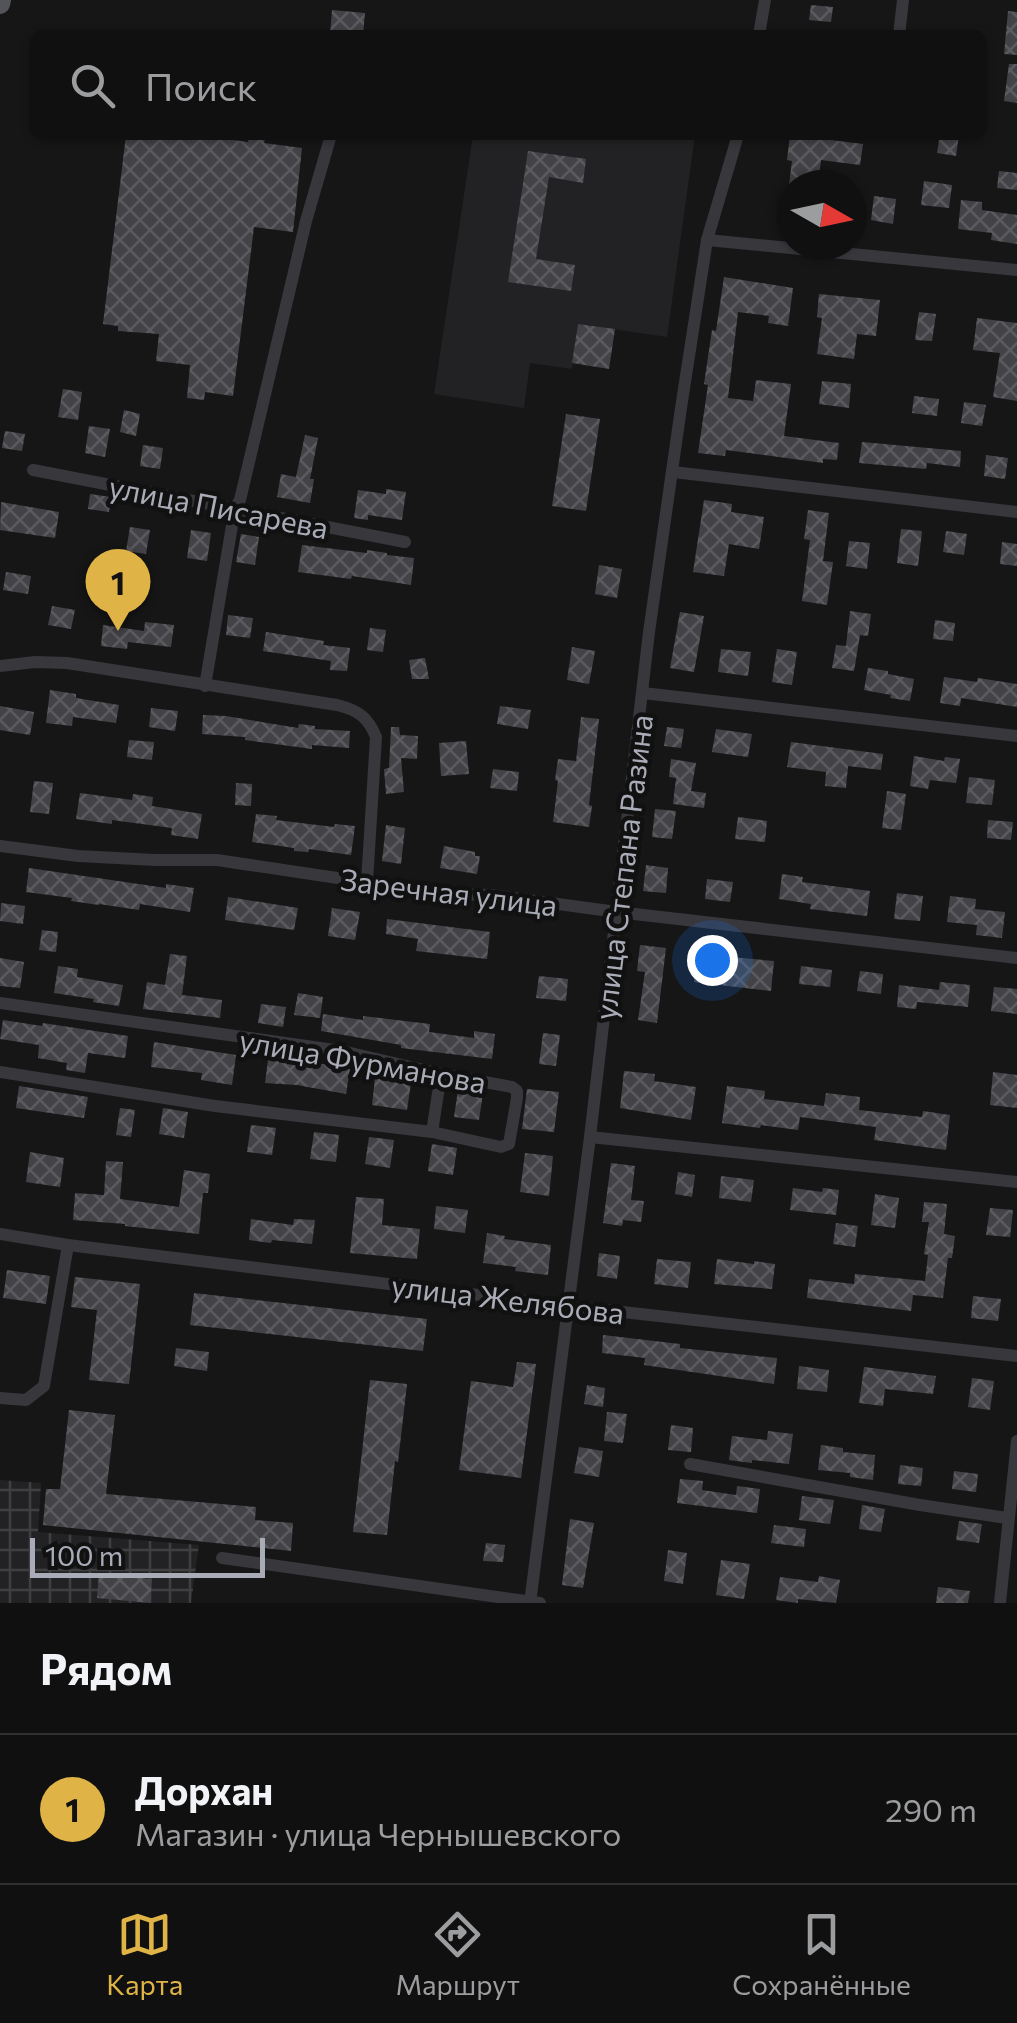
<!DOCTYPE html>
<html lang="ru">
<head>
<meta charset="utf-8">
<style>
	:root { --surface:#101011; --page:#19191a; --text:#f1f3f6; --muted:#9c9d9f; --line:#303031; --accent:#dfb346 }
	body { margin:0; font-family:Commissioner,sans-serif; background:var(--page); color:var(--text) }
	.compass { position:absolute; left:777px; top:170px; width:90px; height:90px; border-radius:50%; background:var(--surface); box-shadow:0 2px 8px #0004; rotate:99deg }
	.scale { position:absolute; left:30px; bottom:25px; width:235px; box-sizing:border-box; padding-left:10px; border:5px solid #a9acb6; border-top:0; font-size:28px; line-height:35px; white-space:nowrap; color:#a9acb6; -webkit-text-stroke:8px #111112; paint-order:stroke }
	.you { position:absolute; left:712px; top:960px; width:35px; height:35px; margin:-25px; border:8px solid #fff; border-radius:50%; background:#1a73e8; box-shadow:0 0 0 15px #1a73e833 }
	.badge { display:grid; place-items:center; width:65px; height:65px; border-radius:50%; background:var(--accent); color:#111; font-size:32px; font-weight:700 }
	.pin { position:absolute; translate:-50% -82px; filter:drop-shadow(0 2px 5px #0008) }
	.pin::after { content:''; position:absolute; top:52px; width:35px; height:30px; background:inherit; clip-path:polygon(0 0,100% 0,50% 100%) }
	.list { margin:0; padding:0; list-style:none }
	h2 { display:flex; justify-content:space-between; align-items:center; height:130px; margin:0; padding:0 40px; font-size:42px }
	h2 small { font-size:32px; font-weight:400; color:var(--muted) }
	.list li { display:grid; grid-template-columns:65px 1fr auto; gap:30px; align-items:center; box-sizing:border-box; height:150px; padding:0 40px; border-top:2px solid var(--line) }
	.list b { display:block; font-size:38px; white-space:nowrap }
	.list p { margin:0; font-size:32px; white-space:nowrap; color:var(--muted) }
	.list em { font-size:32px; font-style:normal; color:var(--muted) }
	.icon { flex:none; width:55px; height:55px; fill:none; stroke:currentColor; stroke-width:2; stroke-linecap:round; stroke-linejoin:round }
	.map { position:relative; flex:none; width:1017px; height:1603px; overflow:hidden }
	.search { position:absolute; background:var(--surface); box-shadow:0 2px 8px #0004; left:30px; right:30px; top:30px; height:110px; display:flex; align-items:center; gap:25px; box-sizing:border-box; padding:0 35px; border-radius:15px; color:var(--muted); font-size:38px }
	.sheet { height:280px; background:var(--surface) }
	nav { display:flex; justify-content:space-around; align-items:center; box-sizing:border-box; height:140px; border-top:2px solid var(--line); background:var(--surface); font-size:28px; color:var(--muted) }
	nav a { display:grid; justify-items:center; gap:5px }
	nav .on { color:var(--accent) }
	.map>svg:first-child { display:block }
	.built { fill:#222224 }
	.industrial { fill:url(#industrial-grid) }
	.building { fill:url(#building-cross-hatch) }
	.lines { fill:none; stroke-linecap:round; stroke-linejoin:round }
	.street { stroke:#37373c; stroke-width:12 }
	.primary { stroke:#53545a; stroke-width:20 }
	.labels { text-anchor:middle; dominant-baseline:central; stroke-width:9; stroke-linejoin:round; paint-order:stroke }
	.street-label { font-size:30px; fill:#a9acb6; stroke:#111112 }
</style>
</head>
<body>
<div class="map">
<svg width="1017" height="1603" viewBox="0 0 1017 1603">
	<defs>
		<pattern id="industrial-grid" width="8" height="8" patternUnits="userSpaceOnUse" patternTransform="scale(2.5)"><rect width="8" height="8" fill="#222224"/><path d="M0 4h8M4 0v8" fill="none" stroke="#3f3f42"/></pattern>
		<pattern id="building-cross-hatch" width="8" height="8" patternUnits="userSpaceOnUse" patternTransform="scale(2.5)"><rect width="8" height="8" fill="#434347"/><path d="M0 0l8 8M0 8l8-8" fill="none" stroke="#5b5b5f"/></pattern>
	</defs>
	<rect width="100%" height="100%" fill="#161617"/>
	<polygon class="built" points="473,135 695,135 667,337 578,324 572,369 530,363 524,408 434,394"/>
	<polygon class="industrial" points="0,1480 41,1483 38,1532 199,1545 191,1603 0,1603"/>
	<g class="building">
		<polygon points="811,5 833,7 831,22 809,20"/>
		<polygon points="332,10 365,13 363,35 330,35"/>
		<polygon points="1008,11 1017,12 1017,55 1004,54"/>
		<polygon points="1009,64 1017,64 1017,103 1004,101"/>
		<polygon points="126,135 197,135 248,142 248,137 265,139 264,143 302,148 293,232 254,227 233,396 205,392 204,400 187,398 190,365 156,361 159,334 118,331 118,326 103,324"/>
		<polygon points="790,135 823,137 823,139 863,144 860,165 821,160 818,185 789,185 792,161 787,160"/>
		<polygon points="940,135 959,135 956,156 937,153"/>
		<polygon points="528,151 586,159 583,183 549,177 536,259 575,265 571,291 508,282"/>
		<polygon points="999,171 1017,173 1017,190 997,188"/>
		<polygon points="924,181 952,185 949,208 921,205"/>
		<polygon points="874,196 896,199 893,224 871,220"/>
		<polygon points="961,200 982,202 982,210 1017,215 1017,244 991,240 992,233 958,229"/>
		<polygon points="724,277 793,288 788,326 768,323 769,316 738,312 728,398 753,401 756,380 791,384 784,436 839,443 837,460 823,459 823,463 726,450 725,456 698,453 708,385 704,384 712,330 716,331"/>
		<polygon points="819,294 880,300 876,336 857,334 854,359 817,354 822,318 817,317"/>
		<polygon points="919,312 936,314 932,341 915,340"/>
		<polygon points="977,318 1017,323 1017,401 993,397 1000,353 973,350"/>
		<polygon points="578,324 615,329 609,369 572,363"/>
		<polygon points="822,381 851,384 849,408 819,404"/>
		<polygon points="63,389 82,392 78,420 58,417"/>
		<polygon points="914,396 939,399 937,416 912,413"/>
		<polygon points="964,402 986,405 982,426 961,423"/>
		<polygon points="124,410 140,414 136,436 120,432"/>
		<polygon points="566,414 600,419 586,511 552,506"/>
		<polygon points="89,426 110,429 105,457 85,453"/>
		<polygon points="5,431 25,434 22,451 2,448"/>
		<polygon points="305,435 318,438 310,479 314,479 310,503 277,497 281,474 296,477"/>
		<polygon points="862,442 961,451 960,467 927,463 926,469 859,463"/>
		<polygon points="143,445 163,448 160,469 140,466"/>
		<polygon points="986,455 1008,458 1005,479 984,476"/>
		<polygon points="386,489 406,492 402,520 368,515 368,520 354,518 358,490 386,494"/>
		<polygon points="90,494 111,497 109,512 88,509"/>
		<polygon points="704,500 732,504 731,512 764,517 759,549 729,544 724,576 693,572"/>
		<polygon points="1,502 59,512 55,538 0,530"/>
		<polygon points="808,510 829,513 823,561 833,562 827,605 802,601 810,540 804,539"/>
		<polygon points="130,527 150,530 146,554 126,551"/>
		<polygon points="901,529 922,531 918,566 897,563"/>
		<polygon points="191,530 211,533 207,561 187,558"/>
		<polygon points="946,531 967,534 964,555 943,552"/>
		<polygon points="241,534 259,537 255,565 236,562"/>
		<polygon points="849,541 870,543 867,569 846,566"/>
		<polygon points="1002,542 1017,544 1017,566 1000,564"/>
		<polygon points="302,545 367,553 367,550 387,553 387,555 414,558 411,585 352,576 351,579 298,572"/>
		<polygon points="599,565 622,569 617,598 595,594"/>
		<polygon points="6,572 31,576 28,594 3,590"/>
		<polygon points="52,606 75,610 71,629 48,625"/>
		<polygon points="850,611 871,614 868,636 860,635 854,671 832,668 836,645 846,646"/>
		<polygon points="680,612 704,616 694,672 670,668"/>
		<polygon points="228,615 253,618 250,638 226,635"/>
		<polygon points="935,620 955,623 953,641 933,639"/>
		<polygon points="145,622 174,625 171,647 128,642 127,649 101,646 103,625 144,631"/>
		<polygon points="370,628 386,630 383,652 367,650"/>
		<polygon points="266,632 324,641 323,645 350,648 347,671 330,670 331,661 263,651"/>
		<polygon points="572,647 595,651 589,684 567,680"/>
		<polygon points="721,649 751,652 748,676 718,672"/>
		<polygon points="777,649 797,652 792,685 772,682"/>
		<polygon points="425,658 429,679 412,679 409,660"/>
		<polygon points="868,668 888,671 888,674 914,679 910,701 890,698 891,695 864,690"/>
		<polygon points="944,677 977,682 978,678 1017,684 1017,707 961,698 960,706 940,703"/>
		<polygon points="50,690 76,694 76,698 119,705 116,723 73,717 72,726 46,723"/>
		<polygon points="0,706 34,712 30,735 0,730"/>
		<polygon points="500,706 531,710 528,729 497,724"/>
		<polygon points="151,708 178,711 175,731 149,727"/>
		<polygon points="203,715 226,716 298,728 299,724 315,726 315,729 350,731 349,748 312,745 312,749 245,740 245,737 202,734"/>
		<polygon points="581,717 599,719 589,805 592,806 589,827 553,822 558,781 555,780 558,759 576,761"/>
		<polygon points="391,727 399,727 400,735 418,736 417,759 401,758 404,792 386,794 384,769 389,768"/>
		<polygon points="667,727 684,729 681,748 664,746"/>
		<polygon points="716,729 752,734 748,757 712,752"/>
		<polygon points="129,740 154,742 152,760 127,757"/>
		<polygon points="466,741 469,774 441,776 439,743"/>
		<polygon points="791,742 883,754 881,770 848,766 846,788 825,786 826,772 787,767"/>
		<polygon points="914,756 944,761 945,757 960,759 956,783 930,780 928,789 910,786"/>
		<polygon points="671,759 696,763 691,791 706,793 704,808 673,804 676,778 669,777"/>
		<polygon points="493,769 519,772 517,791 490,788"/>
		<polygon points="969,777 995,780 992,805 966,803"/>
		<polygon points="34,781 53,783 49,814 30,812"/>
		<polygon points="236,783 252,784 251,806 235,805"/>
		<polygon points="887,791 906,794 901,830 882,828"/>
		<polygon points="80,793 132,800 133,794 153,797 152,806 202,814 198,839 171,835 172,828 112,820 112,824 76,819"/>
		<polygon points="655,809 676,811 672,839 652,837"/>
		<polygon points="256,814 277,816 276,820 334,827 335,824 355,826 351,855 309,849 308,852 294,851 294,848 252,842"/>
		<polygon points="738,817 767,821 765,842 735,839"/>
		<polygon points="988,820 1013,822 1011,840 987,838"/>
		<polygon points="386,825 405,828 401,864 382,861"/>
		<polygon points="444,846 475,852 475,856 480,856 477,874 440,868"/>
		<polygon points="646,865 668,868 666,893 643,891"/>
		<polygon points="29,868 166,888 166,884 194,888 190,912 140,904 139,910 99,904 99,905 71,901 72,898 26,892"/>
		<polygon points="782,874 803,877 802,882 870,891 867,916 810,909 811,904 779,899"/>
		<polygon points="707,879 733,882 730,902 705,899"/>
		<polygon points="897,893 923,896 920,921 894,919"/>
		<polygon points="950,896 976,899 975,909 1005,912 1002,938 976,935 977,925 947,922"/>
		<polygon points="228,897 298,908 294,930 225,920"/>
		<polygon points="1,903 25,906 23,924 0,921"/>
		<polygon points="332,908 360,912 355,940 328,936"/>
		<polygon points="387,919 490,932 487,959 416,951 418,939 386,934"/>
		<polygon points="42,930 58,932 56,952 39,950"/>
		<polygon points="640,945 666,948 657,1023 638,1020 645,972 637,971"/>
		<polygon points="697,952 720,954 720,956 774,961 771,991 694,982"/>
		<polygon points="170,954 187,956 182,995 222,1000 220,1018 143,1009 147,982 165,985"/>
		<polygon points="0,958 24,962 20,988 0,986"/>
		<polygon points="58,966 78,969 77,977 123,985 119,1006 93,1002 94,999 54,993"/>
		<polygon points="801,966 832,970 830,987 799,984"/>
		<polygon points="860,971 883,974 881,994 857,991"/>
		<polygon points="539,976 568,979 566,1001 536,998"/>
		<polygon points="940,982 970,985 968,1007 917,1002 916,1009 897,1007 899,985 939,990"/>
		<polygon points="994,987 1017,989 1017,1014 991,1011"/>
		<polygon points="298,993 323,997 320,1018 294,1015"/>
		<polygon points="261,1004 286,1007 283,1027 258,1023"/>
		<polygon points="323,1014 363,1020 363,1016 430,1024 429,1032 474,1038 474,1031 495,1034 492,1059 401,1048 401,1045 321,1031"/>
		<polygon points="3,1020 42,1026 43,1023 128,1036 125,1058 88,1053 85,1073 66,1070 67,1063 38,1058 39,1045 0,1039"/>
		<polygon points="543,1033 560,1035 556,1066 539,1064"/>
		<polygon points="154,1042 236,1055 232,1085 201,1080 202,1073 151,1067"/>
		<polygon points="268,1060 317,1066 317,1063 350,1069 346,1094 297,1085 265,1083"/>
		<polygon points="624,1071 655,1074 654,1081 696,1087 691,1120 620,1108"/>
		<polygon points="993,1072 1017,1075 1017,1108 990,1105"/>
		<polygon points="375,1078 411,1083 407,1110 372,1105"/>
		<polygon points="19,1086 88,1097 84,1118 16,1108"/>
		<polygon points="727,1086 765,1091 764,1099 824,1106 826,1093 860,1097 859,1110 922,1117 923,1111 950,1115 946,1150 874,1140 876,1127 800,1117 798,1130 761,1125 760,1128 722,1123"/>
		<polygon points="527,1089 559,1092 554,1132 522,1129"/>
		<polygon points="458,1090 483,1093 479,1120 454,1117"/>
		<polygon points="120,1108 135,1110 131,1137 116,1135"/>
		<polygon points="163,1108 188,1112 184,1138 159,1134"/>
		<polygon points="251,1125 276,1128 272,1155 247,1152"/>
		<polygon points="314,1132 339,1135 336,1162 310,1159"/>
		<polygon points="369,1137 394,1140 390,1168 365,1164"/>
		<polygon points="432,1144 457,1148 453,1175 428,1171"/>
		<polygon points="30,1152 64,1158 60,1187 26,1182"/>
		<polygon points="525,1153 553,1156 549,1196 520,1192"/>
		<polygon points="106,1161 123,1162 120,1199 179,1207 184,1170 210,1174 208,1193 203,1193 199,1234 125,1226 125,1224 73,1220 75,1193 104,1195"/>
		<polygon points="611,1163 635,1166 631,1200 644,1201 641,1222 623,1220 622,1226 603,1223"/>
		<polygon points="678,1172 695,1175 692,1197 675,1194"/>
		<polygon points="721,1176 754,1180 751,1202 719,1198"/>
		<polygon points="793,1188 822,1192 823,1188 839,1190 836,1215 790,1210"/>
		<polygon points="875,1194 899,1198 895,1228 871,1225"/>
		<polygon points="356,1197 384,1199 382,1225 420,1229 417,1259 350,1253"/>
		<polygon points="924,1202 947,1204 944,1234 955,1236 952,1258 948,1258 943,1298 913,1295 911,1311 807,1298 809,1279 854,1284 855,1274 925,1281 928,1255 924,1254 929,1222 922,1222"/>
		<polygon points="436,1206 468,1210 465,1233 434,1229"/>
		<polygon points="990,1208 1013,1210 1010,1237 986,1235"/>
		<polygon points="251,1219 293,1225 294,1219 315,1220 312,1244 272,1240 271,1243 249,1240"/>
		<polygon points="836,1223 858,1226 855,1247 833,1244"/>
		<polygon points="487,1233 505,1236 504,1239 551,1245 548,1275 515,1271 516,1267 483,1263"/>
		<polygon points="599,1253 620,1256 617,1279 597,1276"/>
		<polygon points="657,1259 691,1262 688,1288 654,1284"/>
		<polygon points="717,1259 754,1264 754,1261 775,1264 772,1289 714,1284"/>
		<polygon points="7,1270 50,1276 46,1304 3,1298"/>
		<polygon points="75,1277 140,1284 129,1384 89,1380 97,1310 71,1307"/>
		<polygon points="194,1293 427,1319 423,1351 190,1325"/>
		<polygon points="973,1296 1001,1299 998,1321 971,1318"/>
		<polygon points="603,1335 680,1344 680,1348 777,1358 774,1384 644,1365 645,1358 602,1353"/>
		<polygon points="176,1348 209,1352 207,1371 174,1366"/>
		<polygon points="517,1362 536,1364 521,1478 459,1470 471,1381 513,1387"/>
		<polygon points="799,1366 829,1370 827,1392 797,1389"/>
		<polygon points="864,1367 936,1376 933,1394 885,1389 883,1406 859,1403"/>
		<polygon points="972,1378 994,1381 990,1410 968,1407"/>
		<polygon points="370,1380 407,1384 398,1462 395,1461 387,1535 353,1532"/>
		<polygon points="587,1385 605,1388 603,1407 584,1404"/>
		<polygon points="69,1410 115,1415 106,1494 256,1507 255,1520 293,1523 291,1551 43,1525 46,1489 60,1489"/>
		<polygon points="607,1412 627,1414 623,1443 604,1441"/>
		<polygon points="671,1425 693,1428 691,1452 668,1450"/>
		<polygon points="768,1431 793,1434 789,1464 752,1460 752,1463 729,1460 732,1436 767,1440"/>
		<polygon points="821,1445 843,1448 843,1452 875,1455 873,1480 850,1477 850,1473 818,1470"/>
		<polygon points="579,1447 603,1451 599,1477 574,1473"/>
		<polygon points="900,1465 923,1468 921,1486 898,1484"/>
		<polygon points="954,1471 978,1474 976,1492 952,1489"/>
		<polygon points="680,1479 703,1481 702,1490 736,1495 737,1486 760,1489 757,1513 677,1503"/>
		<polygon points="802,1496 834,1500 830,1524 799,1520"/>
		<polygon points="862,1505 885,1509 881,1532 859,1529"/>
		<polygon points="570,1519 594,1523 583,1588 562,1585"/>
		<polygon points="959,1521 982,1524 979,1543 956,1540"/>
		<polygon points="774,1525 806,1529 804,1547 771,1543"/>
		<polygon points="486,1543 505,1545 503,1562 483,1561"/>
		<polygon points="668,1550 687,1553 683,1584 664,1581"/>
		<polygon points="721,1560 750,1564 744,1599 716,1595"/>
		<polygon points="99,1574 152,1579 150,1603 97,1598"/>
		<polygon points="819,1576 840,1580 836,1603 798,1599 798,1603 776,1600 780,1577 818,1582"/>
		<polygon points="938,1587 970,1591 968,1603 936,1603"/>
	</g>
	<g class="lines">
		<g class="street">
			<polyline points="759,35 765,0"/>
			<polyline points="899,35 903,0"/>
			<polyline points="707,240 1017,270"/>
			<polyline points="33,470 405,542"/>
			<polyline points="673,472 1017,512"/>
			<path d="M0 666 35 662 67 663 337 705C358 710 368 717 376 737L367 882"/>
			<polyline points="205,686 235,508 240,500 306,221 331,135"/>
			<polyline points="643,693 1017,736"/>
			<polyline points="0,846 78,856 155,860 217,860 444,894 491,895 617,912 1017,958"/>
			<polyline points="0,1003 342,1051 441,1074 512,1087 517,1091 517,1098 509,1144 501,1147 432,1132 215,1106 0,1072"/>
			<polyline points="432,1132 441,1074"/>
			<polyline points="590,1137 1017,1182"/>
			<polyline points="0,1234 68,1245 569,1306 1017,1356"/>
			<polyline points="0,1398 26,1400 44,1386 68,1245"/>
			<polyline points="690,1464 920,1505 1007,1518"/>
			<polyline points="222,1558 540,1603"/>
			<polyline points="530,1603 590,1137 649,632 681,408 707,240 738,135"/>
			<polyline points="1000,1603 1017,1441"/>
		</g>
		<polyline class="primary" points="0,4 1,0"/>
	</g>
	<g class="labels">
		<g class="street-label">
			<text transform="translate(219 506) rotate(11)">улица Писарева</text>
			<text transform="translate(622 867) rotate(-83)">улица Степана Разина</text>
			<text transform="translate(449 891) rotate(7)">Заречная улица</text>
			<text transform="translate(363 1060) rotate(10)">улица Фурманова</text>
			<text transform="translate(508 1298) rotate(7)">улица Желябова</text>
		</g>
	</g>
</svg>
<svg class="compass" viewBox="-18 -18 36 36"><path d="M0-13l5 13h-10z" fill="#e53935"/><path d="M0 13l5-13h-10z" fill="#9c9d9f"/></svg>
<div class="scale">100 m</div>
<div class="you"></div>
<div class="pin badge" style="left:118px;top:631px">1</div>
<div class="search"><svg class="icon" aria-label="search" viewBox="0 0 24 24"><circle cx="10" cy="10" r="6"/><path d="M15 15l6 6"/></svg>Поиск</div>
</div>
<section class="sheet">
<h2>Рядом<small></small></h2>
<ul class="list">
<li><span class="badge">1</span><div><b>Дорхан</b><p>Магазин · улица Чернышевского</p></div><em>290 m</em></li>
</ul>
</section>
<nav>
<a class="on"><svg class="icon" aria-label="map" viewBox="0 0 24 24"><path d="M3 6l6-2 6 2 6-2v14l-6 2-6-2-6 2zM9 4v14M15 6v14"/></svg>Карта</a>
<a><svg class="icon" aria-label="directions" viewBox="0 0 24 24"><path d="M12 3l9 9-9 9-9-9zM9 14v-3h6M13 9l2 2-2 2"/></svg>Маршрут</a>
<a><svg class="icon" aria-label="saved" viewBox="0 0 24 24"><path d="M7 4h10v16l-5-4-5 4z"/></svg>Сохранённые</a>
</nav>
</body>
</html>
